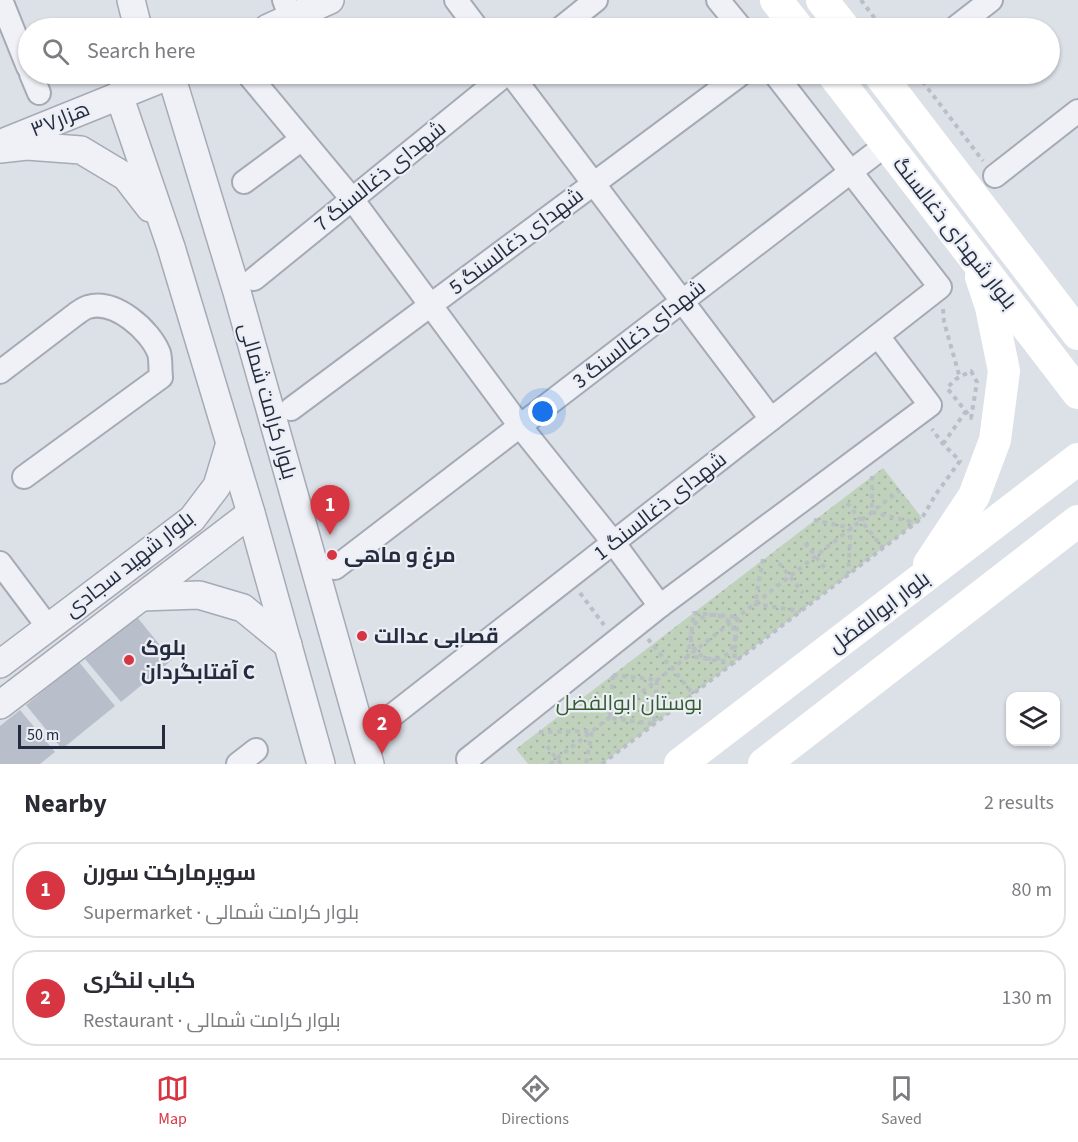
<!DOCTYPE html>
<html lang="en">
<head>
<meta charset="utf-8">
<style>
	:root { --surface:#fff; --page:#f7f7f7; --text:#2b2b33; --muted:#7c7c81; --line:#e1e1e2; --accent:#d83543 }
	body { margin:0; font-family:"Source Sans 3",Cairo,sans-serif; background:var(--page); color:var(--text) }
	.controls { position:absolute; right:18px; bottom:18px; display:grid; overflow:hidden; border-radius:12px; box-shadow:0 2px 4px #0004 }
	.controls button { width:54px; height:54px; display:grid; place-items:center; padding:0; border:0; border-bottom:2px solid var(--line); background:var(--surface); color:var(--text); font:30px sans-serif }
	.scale { position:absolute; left:18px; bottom:15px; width:147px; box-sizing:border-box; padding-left:6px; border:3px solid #252c3f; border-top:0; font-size:16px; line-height:21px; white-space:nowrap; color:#252c3f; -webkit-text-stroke:4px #ebeff5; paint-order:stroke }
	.you { position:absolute; left:543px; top:412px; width:21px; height:21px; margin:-15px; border:4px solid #fff; border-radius:50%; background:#1a73e8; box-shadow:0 0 0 9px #1a73e833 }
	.badge { display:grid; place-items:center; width:39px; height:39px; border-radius:50%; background:var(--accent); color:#fff; font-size:20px; font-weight:700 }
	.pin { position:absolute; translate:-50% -50px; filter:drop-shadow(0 2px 3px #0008) }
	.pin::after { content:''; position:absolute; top:32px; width:21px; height:18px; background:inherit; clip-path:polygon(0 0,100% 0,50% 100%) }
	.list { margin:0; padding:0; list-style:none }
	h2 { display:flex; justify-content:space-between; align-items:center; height:78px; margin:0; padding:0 24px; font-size:26px }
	h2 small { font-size:20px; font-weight:400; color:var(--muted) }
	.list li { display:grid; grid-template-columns:39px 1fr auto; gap:18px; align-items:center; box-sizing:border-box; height:96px; margin:0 12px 12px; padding:0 12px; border:2px solid var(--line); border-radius:24px }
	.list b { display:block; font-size:22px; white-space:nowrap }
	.list p { margin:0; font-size:20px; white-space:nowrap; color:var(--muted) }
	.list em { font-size:20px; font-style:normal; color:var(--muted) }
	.icon { flex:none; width:33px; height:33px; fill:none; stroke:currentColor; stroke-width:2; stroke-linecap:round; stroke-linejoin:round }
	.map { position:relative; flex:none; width:1078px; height:764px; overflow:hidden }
	.search { position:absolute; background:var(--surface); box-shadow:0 2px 4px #0004; left:18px; right:18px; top:18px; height:66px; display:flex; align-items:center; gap:15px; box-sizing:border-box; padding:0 21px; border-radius:33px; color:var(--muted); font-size:22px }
	.sheet { height:294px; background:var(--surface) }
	nav { display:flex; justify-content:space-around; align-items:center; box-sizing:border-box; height:84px; border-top:2px solid var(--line); background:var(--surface); font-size:16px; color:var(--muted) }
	nav a { display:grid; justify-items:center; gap:3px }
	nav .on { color:var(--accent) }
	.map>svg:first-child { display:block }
	.park { fill:url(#park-dots) }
	.building { fill:#b9becb }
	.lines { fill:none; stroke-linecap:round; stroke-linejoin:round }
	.minor-casing { stroke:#a5aab5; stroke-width:26 }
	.tertiary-casing { stroke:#a5aab5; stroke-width:30 }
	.path { stroke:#babec6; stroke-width:4; stroke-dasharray:4.5 4.5; stroke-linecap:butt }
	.minor { stroke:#eff1f6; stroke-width:22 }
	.tertiary { stroke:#eff1f6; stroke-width:27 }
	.secondary { stroke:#fff; stroke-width:32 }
	.poi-dot { fill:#d83543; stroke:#ebeff5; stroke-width:2 }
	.labels { text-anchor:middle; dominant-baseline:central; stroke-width:4.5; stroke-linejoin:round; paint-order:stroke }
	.street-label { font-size:21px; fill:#252c3f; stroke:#ebeff5 }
	.poi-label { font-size:21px; font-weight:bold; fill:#252c3f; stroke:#ebeff5; text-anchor:start }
	.park-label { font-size:21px; fill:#365c31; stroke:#ebeff5 }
</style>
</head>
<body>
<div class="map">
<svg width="1078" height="764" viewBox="0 0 1078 764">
	<defs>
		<pattern id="park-dots" width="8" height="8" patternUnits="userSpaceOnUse" patternTransform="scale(1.5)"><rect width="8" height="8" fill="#c0d2bc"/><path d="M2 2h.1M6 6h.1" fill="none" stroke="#a5b4a3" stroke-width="1.8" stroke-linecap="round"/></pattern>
	</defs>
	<rect width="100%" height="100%" fill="#dce0e7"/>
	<polygon class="park" points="883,468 922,518 602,764 528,764 516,749"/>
	<g class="building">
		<polygon points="137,617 172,660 121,702 85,659"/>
		<polygon points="79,662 115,706 62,749 26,705"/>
		<polygon points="20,710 55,752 40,764 0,764 0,726"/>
	</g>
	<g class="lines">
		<g class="minor-casing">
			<g id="minor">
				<polyline points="1,0 28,67"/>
				<polyline points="284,0 291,18"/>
				<polyline points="456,0 477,28"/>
				<polyline points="718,0 741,28"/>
				<polyline points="561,28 596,0"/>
				<polyline points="955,28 991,0"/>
				<polyline points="31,74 39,93"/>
				<polyline points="248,74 352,199 520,426 613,542 660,606"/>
				<polyline points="511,74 771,419"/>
				<polyline points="995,176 1078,111"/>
				<polyline points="244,182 302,139"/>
				<polyline points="254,279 506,74"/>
				<path d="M0 372 76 314C79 312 84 308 88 307 115 299 150 330 159 353 161 360 160 370 161 377L24 477"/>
				<polyline points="291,409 741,74"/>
				<polyline points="0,563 48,627"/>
				<polyline points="335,568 887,144"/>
				<polyline points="380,725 940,287 775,74"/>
				<polyline points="468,759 660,606 930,405 878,336"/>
				<polyline points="238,764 256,750"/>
			</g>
		</g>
		<g class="tertiary-casing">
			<g id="tertiary">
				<polyline points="131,0 138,28"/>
				<polyline points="268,28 330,0"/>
				<polyline points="171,75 237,292 370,764"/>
				<polyline points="119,95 171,247 251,513 321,764"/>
				<polyline points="7,141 173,74"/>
				<polyline points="0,149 27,146 81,150 126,177 150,208"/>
				<polyline points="141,597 199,595 243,608 288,645"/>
				<polyline points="0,664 192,519 217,486 230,443"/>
				<polyline points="0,705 251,513"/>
			</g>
		</g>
		<g class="path">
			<polyline points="861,0 882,28"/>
			<polyline points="917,74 983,161"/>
			<polyline points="943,309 944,322 960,378"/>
			<polygon points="971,371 977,382 971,418 947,388 956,379"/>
			<polyline points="943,444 966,411"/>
			<polyline points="872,476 872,512 916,523"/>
			<polyline points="847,503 883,548"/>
			<polyline points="814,520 851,528 848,574"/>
			<polyline points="805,543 828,572"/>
			<polyline points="763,559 755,604 801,611"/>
			<polyline points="779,563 803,593"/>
			<polyline points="580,593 604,625"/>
			<polygon points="694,613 738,617 734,663 688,656"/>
			<circle cx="713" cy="637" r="22"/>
			<polyline points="648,639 693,694"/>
			<polygon points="613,675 657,680 654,724 610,718"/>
			<polyline points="539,732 592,731 586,764"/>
			<polyline points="547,746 561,764"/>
			<polyline points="550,764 900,490"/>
			<polyline points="602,764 922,518 936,494 960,461 943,444 932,429"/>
		</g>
		<use href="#minor" class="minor"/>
		<use href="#tertiary" class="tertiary"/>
		<g class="secondary">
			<polyline points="776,0 798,28"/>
			<polyline points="822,0 844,28"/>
			<polyline points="833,74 1078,393"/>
			<polyline points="879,74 1078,334"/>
			<polyline points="929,564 974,496 995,440 1004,371 991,307 981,277"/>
			<polyline points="680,764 1078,459"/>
			<polyline points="764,764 1078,521"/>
		</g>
	</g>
	<g class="poi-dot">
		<circle cx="332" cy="555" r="6"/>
		<circle cx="362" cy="636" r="6"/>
		<circle cx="129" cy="660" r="6"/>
	</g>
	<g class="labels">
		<g class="street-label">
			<text transform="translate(60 119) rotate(-22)">هزار۳۷</text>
			<text transform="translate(380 176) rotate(-39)">شهدای ذغالسنگ 7</text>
			<text transform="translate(955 233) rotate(52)">بلوار شهدای ذغالسنگ</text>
			<text transform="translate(516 241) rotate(-37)">شهدای ذغالسنگ 5</text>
			<text transform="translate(639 334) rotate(-38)">شهدای ذغالسنگ 3</text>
			<text transform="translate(268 401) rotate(74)">بلوار کرامت شمالی</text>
			<text transform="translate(660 506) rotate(-38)">شهدای ذغالسنگ 1</text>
			<text transform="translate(129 564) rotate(-38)">بلوار شهید سجادی</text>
			<text transform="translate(879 612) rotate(-37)">بلوار ابوالفضل</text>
		</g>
		<g class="poi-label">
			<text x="344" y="555">مرغ و ماهی</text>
			<text x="374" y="636">قصابی عدالت</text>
			<text x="141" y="648">بلوک<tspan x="141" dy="24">آفتابگردان C</tspan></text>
		</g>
		<g class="park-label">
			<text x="629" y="703">بوستان ابوالفضل</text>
		</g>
	</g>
</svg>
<div class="controls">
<button><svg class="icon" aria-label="layers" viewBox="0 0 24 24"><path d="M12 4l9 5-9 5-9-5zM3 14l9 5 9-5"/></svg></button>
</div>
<div class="scale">50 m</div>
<div class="you"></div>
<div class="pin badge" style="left:330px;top:535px">1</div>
<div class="pin badge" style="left:382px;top:754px">2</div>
<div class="search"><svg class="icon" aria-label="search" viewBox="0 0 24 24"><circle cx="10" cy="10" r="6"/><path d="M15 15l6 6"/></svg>Search here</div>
</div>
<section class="sheet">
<h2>Nearby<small>2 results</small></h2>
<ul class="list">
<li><span class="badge">1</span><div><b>سوپرمارکت سورن</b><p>Supermarket · بلوار کرامت شمالی</p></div><em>80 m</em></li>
<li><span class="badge">2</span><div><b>کباب لنگری</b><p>Restaurant · بلوار کرامت شمالی</p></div><em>130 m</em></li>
</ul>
</section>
<nav>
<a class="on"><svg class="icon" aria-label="map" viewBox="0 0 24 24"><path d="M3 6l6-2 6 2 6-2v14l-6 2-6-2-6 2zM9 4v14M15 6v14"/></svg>Map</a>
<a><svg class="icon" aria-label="directions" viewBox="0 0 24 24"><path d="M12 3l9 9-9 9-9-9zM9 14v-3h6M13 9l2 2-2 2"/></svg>Directions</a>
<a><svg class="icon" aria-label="saved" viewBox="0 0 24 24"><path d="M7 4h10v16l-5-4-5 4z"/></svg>Saved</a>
</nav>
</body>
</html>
